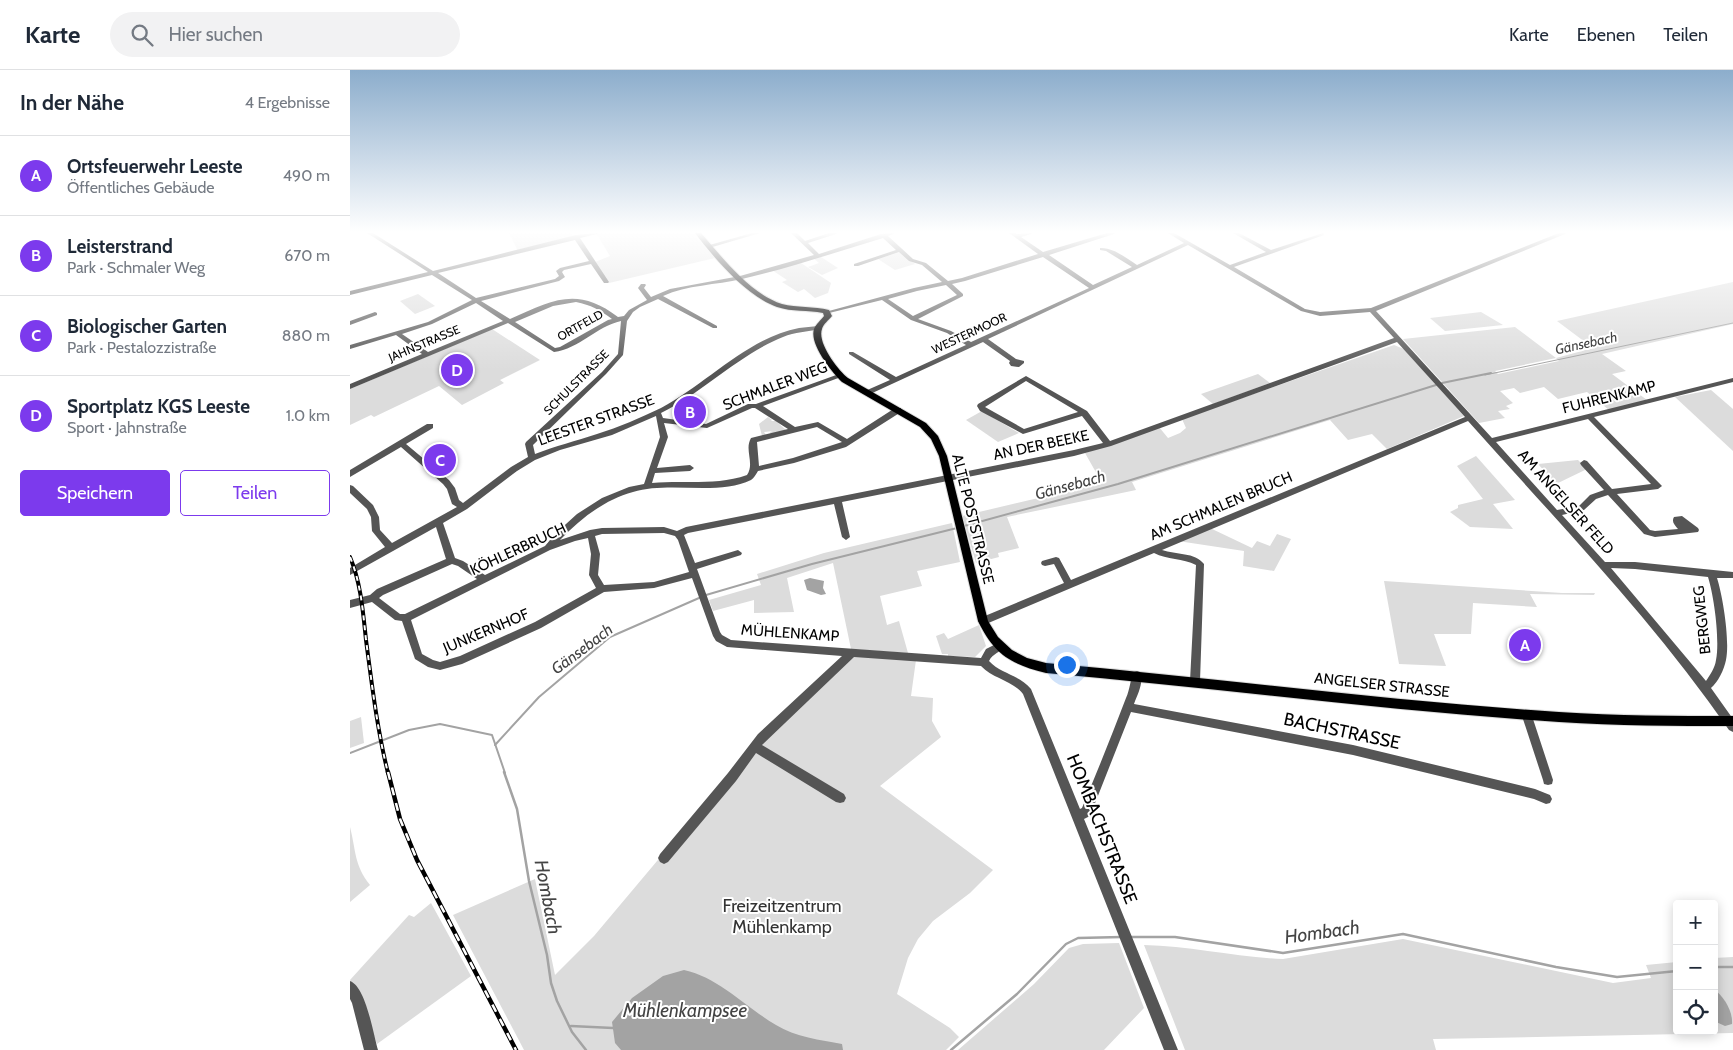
<!DOCTYPE html>
<html lang="de">
<head>
<meta charset="utf-8">
<style>
	:root { --surface:#fff; --page:#f2f2f3; --text:#1f2937; --muted:#747a83; --line:#e0e1e3; --accent:#7c3aed }
	body { margin:0; font-family:Cabin,sans-serif; background:var(--page); color:var(--text) }
	.controls { position:absolute; right:15px; bottom:15px; display:grid; overflow:hidden; border-radius:5px; box-shadow:0 2px 12px #0003 }
	.controls button { width:45px; height:45px; display:grid; place-items:center; padding:0; border:0; border-bottom:1px solid var(--line); background:var(--surface); color:var(--text); font:25px sans-serif }
	.you { position:absolute; left:716px; top:594px; width:18px; height:18px; margin:-12px; border:4px solid #fff; border-radius:50%; background:#1a73e8; box-shadow:0 0 0 8px #1a73e833 }
	.badge { display:grid; place-items:center; width:32px; height:32px; border-radius:50%; background:var(--accent); color:#fff; font-size:16px; font-weight:700 }
	.pin { position:absolute; translate:-50% -50%; border:2px solid #fff; box-shadow:0 1px 5px #0006 }
	.list { margin:0; padding:0; list-style:none }
	h2 { display:flex; justify-content:space-between; align-items:center; height:65px; margin:0; padding:0 20px; font-size:21px }
	h2 small { font-size:16px; font-weight:400; color:var(--muted) }
	.list li { display:grid; grid-template-columns:32px 1fr auto; gap:15px; align-items:center; box-sizing:border-box; height:80px; padding:0 20px; border-top:1px solid var(--line) }
	.list b { display:block; font-size:19px; white-space:nowrap }
	.list p { margin:0; font-size:16px; white-space:nowrap; color:var(--muted) }
	.list em { font-size:16px; font-style:normal; color:var(--muted) }
	.actions { display:flex; gap:10px; padding:15px 20px }
	.actions a { flex:1; padding:11px 0; border:1px solid var(--accent); border-radius:5px; text-align:center; font-size:18px; color:var(--accent) }
	.actions .main { background:var(--accent); color:#fff }
	.icon { flex:none; width:28px; height:28px; fill:none; stroke:currentColor; stroke-width:2; stroke-linecap:round; stroke-linejoin:round }
	.map { position:relative; flex:none; width:1383px; height:980px; overflow:hidden }
	header { display:flex; align-items:center; gap:30px; box-sizing:border-box; height:70px; padding:0 25px; background:var(--surface); border-bottom:1px solid var(--line) }
	header strong { font-size:24px }
	nav { display:flex; gap:28px; margin-inline-start:auto; font-size:18px }
	.search { width:350px; height:45px; background:var(--page); display:flex; align-items:center; gap:12px; box-sizing:border-box; padding:0 18px; border-radius:28px; color:var(--muted); font-size:19px }
	main { display:flex }
	aside { flex:1; background:var(--surface) }
	.map>svg:first-child { display:block }
	.green { fill:#dcdcdc; fill-rule:evenodd }
	.water { fill:#a3a3a3 }
	.lines { fill:none; stroke-linecap:round; stroke-linejoin:round }
	.stream-far2 { stroke:#a3a3a3; stroke-width:1 }
	.stream-far1 { stroke:#a3a3a3; stroke-width:2 }
	.stream { stroke:#a3a3a3; stroke-width:2.5 }
	.major-casing { stroke:#dbdbdb; stroke-width:2 }
	.minor { fill:#555; fill-rule:evenodd }
	.major { fill:#000; fill-rule:evenodd }
	.rail-far1-casing { stroke:#000; stroke-width:4 }
	.rail-casing { stroke:#000; stroke-width:4.5 }
	.rail-far1 { stroke:#fff; stroke-width:2; stroke-dasharray:5; stroke-linecap:butt }
	.rail { stroke:#fff; stroke-width:2.5; stroke-dasharray:8; stroke-linecap:butt }
	.labels { text-anchor:middle; dominant-baseline:central; stroke-width:4; stroke-linejoin:round; paint-order:stroke }
	.far-street-label { font-size:12px; fill:#000; stroke:#fff }
	.far-water-label { font-size:14px; font-style:italic; fill:#444; stroke:#fff }
	.street-label { font-size:15px; fill:#000; stroke:#fff }
	.water-label { font-size:16px; font-style:italic; fill:#444; stroke:#fff }
	.near-street-label { font-size:18px; fill:#000; stroke:#fff }
	.near-park-label { font-size:18px; fill:#333; stroke:#fff }
	.near-water-label { font-size:19px; font-style:italic; fill:#444; stroke:#fff }
</style>
</head>
<body>
<header>
<strong>Karte</strong>
<div class="search"><svg class="icon" aria-label="search" viewBox="0 0 24 24"><circle cx="10" cy="10" r="6"/><path d="M15 15l6 6"/></svg>Hier suchen</div>
<nav><a>Karte</a><a>Ebenen</a><a>Teilen</a></nav>
</header>
<main>
<aside>
<h2>In der Nähe<small>4 Ergebnisse</small></h2>
<ul class="list">
<li><span class="badge">A</span><div><b>Ortsfeuerwehr Leeste</b><p>Öffentliches Gebäude</p></div><em>490 m</em></li>
<li><span class="badge">B</span><div><b>Leisterstrand</b><p>Park · Schmaler Weg</p></div><em>670 m</em></li>
<li><span class="badge">C</span><div><b>Biologischer Garten</b><p>Park · Pestalozzistraße</p></div><em>880 m</em></li>
<li><span class="badge">D</span><div><b>Sportplatz KGS Leeste</b><p>Sport · Jahnstraße</p></div><em>1.0 km</em></li>
</ul>
<div class="actions"><a class="main">Speichern</a><a>Teilen</a></div>
</aside>
<div class="map">
<svg width="1383" height="980" viewBox="0 0 1383 980">
	<rect width="100%" height="100%" fill="#fff"/>
	<g class="green">
		<polygon points="159,163 221,163 224,167 168,181"/>
		<polygon points="246,163 343,163 365,188 259,213 245,192 260,186"/>
		<polygon points="550,182 565,194 545,200 528,189"/>
		<polygon points="468,185 488,198 472,205 458,197 469,193 462,187"/>
		<polygon points="448,191 481,213 478,223 465,228 454,219 448,222 432,212 437,210 422,200"/>
		<path d="M1383 212V254L1252 284 1276 301 1262 304 1297 330 1259 340 1237 322 1208 329 1194 317 1170 323 1164 318 1150 321 1163 333 1156 336 1160 339 1148 341 1155 348 1129 353 1053 269 1165 257 1206 288 1243 278 1207 251ZM1206 288 1209 291 1148 304 1145 301Z"/>
		<polygon points="68,224 85,236 65,244 50,231"/>
		<polygon points="1131,242 1153,255 1095,261 1080,248"/>
		<polygon points="142,259 190,290 150,310 154,313 112,335 89,316 24,347 21,345 0,355 0,319"/>
		<polygon points="1044,275 1054,279 1114,346 1037,379 1022,364 998,370 980,350 782,412 786,420 657,447 669,478 648,483 649,487 626,493 612,446 752,413 735,383 809,357 818,368 830,363 836,358 832,349"/>
		<polygon points="908,304 920,313 863,334 851,324"/>
		<polygon points="1361,320 1383,339 1383,381 1325,327"/>
		<polygon points="338,328 346,332 356,348 351,353 333,352 326,336"/>
		<polygon points="632,341 669,363 648,372 616,350"/>
		<polygon points="418,347 422,350 421,351 426,351 436,360 421,364 420,362 423,361 414,362 416,365 412,366 409,354"/>
		<polygon points="1126,386 1165,430 1143,434 1163,459 1120,457 1100,442 1108,438 1108,435 1133,429 1107,396"/>
		<polygon points="1228,390 1237,399 1206,414 1188,394"/>
		<polygon points="602,453 610,492 567,501 572,516 530,526 537,555 549,551 558,583 501,579 483,493 437,508 444,542 404,543 404,530 363,541 359,530 411,515 407,504 474,483"/>
		<polygon points="860,458 902,478 907,471 920,476 927,464 941,469 924,501 893,496 894,481 828,471"/>
		<polygon points="1034,511 1212,523 1245,523 1244,525 1180,524 1187,537 1123,533 1121,564 1084,564 1096,596 1049,594"/>
		<polygon points="629,555 636,576 625,587 598,586 598,584 592,584 586,566 594,563 598,569"/>
		<polygon points="508,585 566,590 561,626 583,628 582,651 591,667 530,716 643,800 620,823 583,851 568,869 558,888 547,924 600,958 609,967 596,980 174,980 103,845 185,809 205,905 244,866 376,709 498,589"/>
		<polygon points="11,647 14,673 0,678 0,651"/>
		<path d="M0 757C6 780 4 795 20 815L0 832Z"/>
		<polygon points="81,833 121,906 27,974 12,933 0,910 59,845 64,847"/>
		<path d="M1053 869 1263 913 1301 908 1296 895 1327 892V961H1364V888L1383 887V963L1083 969 1086 980H835L794 875C840 876 886 887 933 889Z"/>
		<polygon points="769,873 794,938 754,980 608,980 684,914 719,878 733,874"/>
	</g>
	<g class="water">
		<polygon points="460,508 474,511 473,518 476,524 471,525 457,520 454,510"/>
		<path d="M334 900C370 908 395 937 426 955 445 967 471 970 492 974L493 980H271L265 973 262 952 282 928 313 906Z"/>
		<path d="M1364 919C1374 927 1383 941 1382 954L1375 956 1364 951Z"/>
	</g>
	<g class="lines">
		<polyline class="stream-far2" points="1135,305 1383,253"/>
		<g class="stream-far1">
			<polyline points="1092,313 1141,303"/>
			<polyline points="614,456 768,414 1086,315"/>
			<polyline points="356,525 462,494 607,458"/>
			<polyline points="145,675 189,627 260,567 349,528"/>
			<polyline points="0,683 59,660 90,654 142,665 155,703"/>
		</g>
		<g class="stream">
			<polyline points="154,702 167,739 179,811 197,885 201,913 207,931 222,962 236,980"/>
			<polyline points="781,867 825,867 933,883 1053,864 1206,897 1267,907 1327,901"/>
			<polyline points="1364,897 1383,897"/>
			<polyline points="221,956 263,958"/>
			<polyline points="601,980 667,924 716,874 728,868 772,867"/>
		</g>
		<g class="major-casing">
			<path id="major" d="M345 163H351C373 188 399 223 432 234 447 238 464 236 479 240L482 246C479 250 473 254 472 259 467 273 488 300 498 308L576 353 588 366 597 386 638 551 648 567 662 580 677 588 696 593C867 608 1037 631 1209 642 1267 646 1325 646 1383 646V656C1325 656 1267 656 1209 652 1037 641 867 618 696 603 660 594 644 584 628 551L589 386 581 369 570 357 492 312C482 302 459 274 464 259 466 254 471 250 474 246L473 243C458 240 442 242 427 237 396 226 365 189 345 163Z"/>
		</g>
		<g class="minor">
			<path d="M17 163H23L83 201 226 165 248 163 247 164 230 168 259 212 258 213H254L241 194 214 200 212 202 215 207 209 211 131 231 160 249C203 230 227 216 268 247L274 246 279 240 297 230 288 218 291 214H295L296 215 294 218 301 227 320 219 390 206 464 185 441 163H447L455 171 479 163H487L486 164 458 173 469 184 531 164 545 163 538 166 563 189 576 193 598 211 612 208 688 184 659 163H665L667 164 682 163 681 164 671 167 693 182 757 163H765L764 164 699 185 743 215 782 197 756 181 750 180V178C763 177 776 188 787 195L834 173 818 163H824L880 195 916 182 883 163H889L921 180 973 163 974 165 884 197 955 239 970 242 1021 238 1209 163H1216L1215 164 1026 241 1142 368 1383 308V312L1244 347 1312 416 1308 419 1267 424 1300 460 1305 461 1328 459C1325 455 1321 452 1324 447L1332 446 1348 458 1349 460 1348 462 1305 467 1294 464 1258 425 1246 429 1234 440 1212 445 1255 492H1285L1383 502V508H1367C1373 527 1380 571 1376 590 1374 600 1368 612 1361 618L1383 649V662L1379 660C1302 549 1208 452 1118 351L812 480C826 485 845 482 854 494L850 611 849 614 845 615 841 614 840 611 846 495C833 488 817 490 804 483L636 554 633 555 630 554 628 551 630 548 714 513 704 494 695 496 692 495 691 493 692 491 706 487 709 488 721 510 1115 347 1047 272 761 376 724 386 492 432 500 467 496 470 492 467 484 434 338 463 334 465 345 493 388 480 392 483 391 485 347 499 370 562 372 565 381 570 631 588 636 579 648 573 651 574 653 577C650 583 643 583 639 591 651 604 670 605 681 619L730 739 732 738C747 702 762 665 776 628 780 619 780 610 784 602L787 601 790 602C794 613 788 623 784 634L1003 675 1185 719 1200 725 1202 729 1200 733 1196 734 1184 729 1003 685 781 642 740 746 734 749 828 980H814L673 624C662 610 643 609 631 596L504 587 412 675 494 724 496 728 494 732 490 733 486 732 406 683 386 711 318 792 314 794 310 792 308 788 310 784 378 703 408 664 492 586 377 577 366 571 363 566 342 508 304 518 254 522 191 558 112 594 90 600 78 597 65 589 52 551 45 550 22 532 0 538V530L20 525 27 519 96 489 86 457 0 505V498L35 477 22 461 21 447 17 439 0 423V415L3 416 23 435 29 447 30 460 42 473 107 437 102 434 97 419 93 414 51 377 0 407V400L77 354H83V358L56 374 99 410 105 418 109 430 113 433 161 397 178 387 175 374 176 372 252 302 268 284 271 251C247 256 229 279 204 282L158 253 0 319V314L72 284 46 265 0 279V275L78 252 122 230 82 205 0 225V221L78 202ZM533 168 546 180 504 194V196H508L549 182 559 191 572 195 592 212 564 218 475 242V244L532 230 561 250 597 263 616 275 546 307 503 282H499V284L540 310 515 321V325H518L633 272 660 291 659 293 661 296 669 297 674 293V291L666 289 638 269 838 175 951 241 970 246 1020 242 1044 268 760 371 737 341 676 306 628 334 627 336 630 341 673 364 732 346 753 373 724 380 336 457 327 461 314 457 252 458 240 460 210 470C230 449 254 430 283 422 319 411 369 426 401 410 404 408 406 404 408 401L444 393 496 377 551 342V338H545L497 369 468 352 445 357 413 336 491 307V305L489 304 406 334H398L356 354 313 348 311 343C354 322 388 285 433 267 445 262 457 262 470 259V257L468 256C462 257 455 257 449 258 399 267 355 315 311 338 290 348 269 357 247 364 226 371 205 376 185 384L183 375 256 304 273 285 277 251 283 242 290 237 308 229 363 258H367V256L313 226C337 215 366 215 392 209 440 198 486 182 533 168ZM225 170 239 191 210 198 206 201 209 206 205 209 126 228 88 203ZM693 187 739 218 621 272 601 261 568 249 613 226V224L602 214 615 211ZM596 215 607 225 563 246 538 229 567 221ZM226 232C241 235 250 240 262 249L258 250 210 277 205 278 165 252 203 236ZM126 233 153 251 78 282 52 264 82 254ZM676 311 728 342 674 359 635 337ZM402 338H405L438 359 401 368C394 380 405 393 397 405 366 416 334 410 302 413L305 403 340 401 344 398 340 395 307 398 318 367 314 353 357 358ZM306 346 310 367 294 414 279 417 252 428 227 444 205 464 195 476 135 505 113 491 105 488 93 453 117 439 167 401 185 390 210 380 262 365ZM1238 349 1301 414 1262 419 1237 391 1234 390 1230 393 1231 395 1254 420 1240 425 1229 436 1207 440 1146 372ZM467 357 492 372 443 388 409 396 407 372ZM314 463 325 466 328 470 339 502 304 512 254 515 248 505 250 484 245 466 252 464ZM238 468 241 484 239 505 246 518 185 552 110 586 90 592 83 590 72 584 61 550 200 480 225 471ZM102 494 108 496 127 509 55 544H50L29 528 33 525ZM1261 498 1285 499 1358 507C1364 526 1370 570 1366 590 1365 598 1360 605 1356 611Z"/>
			<polygon points="402,163 410,163 359,178 356,176"/>
			<polygon points="25,242 27,243 27,245 0,255 0,251"/>
			<polygon points="1177,641 1181,643 1182,646 1203,710 1202,714 1198,715 1194,714 1193,710 1172,646 1173,643"/>
			<path d="M0 911C16 917 23 963 28 980H14L2 933 0 929Z"/>
		</g>
		<use href="#major" class="major"/>
		<g class="rail-far1-casing">
			<path id="rail-far1" d="M0 487C11 513 13 542 16 570 22 615 27 659 38 703"/>
		</g>
		<g class="rail-casing">
			<polyline id="rail" points="38,702 50,749 67,790 166,980"/>
		</g>
		<use href="#rail-far1" class="rail-far1"/>
		<use href="#rail" class="rail"/>
	</g>
	<linearGradient id="sky" x2="0" y2="1"><stop stop-color="#8cadcc"/><stop offset="0.54" stop-color="#fff"/><stop offset="1" stop-color="#fff" stop-opacity="0"/></linearGradient>
	<rect width="1383" height="300" fill="url(#sky)"/>
	<g class="labels">
		<g class="far-street-label">
			<text transform="translate(230 255) rotate(-29)">ORTFELD</text>
			<text transform="translate(619 263) rotate(-25)">WESTERMOOR</text>
			<text transform="translate(74 273) rotate(-23)">JAHNSTRASSE</text>
			<text transform="translate(226 312) rotate(-45)">SCHULSTRASSE</text>
		</g>
		<g class="far-water-label">
			<text transform="translate(1236 273) rotate(-12)">Gänsebach</text>
		</g>
		<g class="street-label">
			<text transform="translate(425 316) rotate(-21)">SCHMALER WEG</text>
			<text transform="translate(1259 327) rotate(-14)">FUHRENKAMP</text>
			<text transform="translate(246 350) rotate(-20)">LEESTER STRASSE</text>
			<text transform="translate(691 375) rotate(-12)">AN DER BEEKE</text>
			<text transform="translate(1216 432) rotate(48)">AM ANGELSER FELD</text>
			<text transform="translate(871 436) rotate(-23)">AM SCHMALEN BRUCH</text>
			<text transform="translate(623 449) rotate(76)">ALTE POSTSTRASSE</text>
			<text transform="translate(168 479) rotate(-25)">KÖHLERBRUCH</text>
			<text transform="translate(1352 550) rotate(-96)">BERGWEG</text>
			<text transform="translate(136 561) rotate(-23)">JUNKERNHOF</text>
			<text transform="translate(440 563) rotate(4)">MÜHLENKAMP</text>
			<text transform="translate(1032 615) rotate(6)">ANGELSER STRASSE</text>
		</g>
		<g class="water-label">
			<text transform="translate(720 415) rotate(-15)">Gänsebach</text>
			<text transform="translate(232 579) rotate(-37)">Gänsebach</text>
		</g>
		<g class="near-street-label">
			<text transform="translate(992 661) rotate(12)">BACHSTRASSE</text>
			<text transform="translate(752 759) rotate(68)">HOMBACHSTRASSE</text>
		</g>
		<g class="near-park-label">
			<text x="432" y="836">Freizeitzentrum<tspan x="432" dy="21">Mühlenkamp</tspan></text>
		</g>
		<g class="near-water-label">
			<text transform="translate(198 827) rotate(79)">Hombach</text>
			<text transform="translate(972 862) rotate(-8)">Hombach</text>
			<text x="335" y="940">Mühlenkampsee</text>
		</g>
	</g>
</svg>
<div class="controls">
<button>+</button>
<button>−</button>
<button><svg class="icon" aria-label="locate" viewBox="0 0 24 24"><circle cx="12" cy="12" r="6"/><path d="M12 2v4M12 18v4M2 12h4M18 12h4"/></svg></button>
</div>
<div class="you"></div>
<div class="pin badge" style="left:1175px;top:575px">A</div>
<div class="pin badge" style="left:340px;top:342px">B</div>
<div class="pin badge" style="left:90px;top:390px">C</div>
<div class="pin badge" style="left:107px;top:300px">D</div>
</div>
</main>
</body>
</html>
